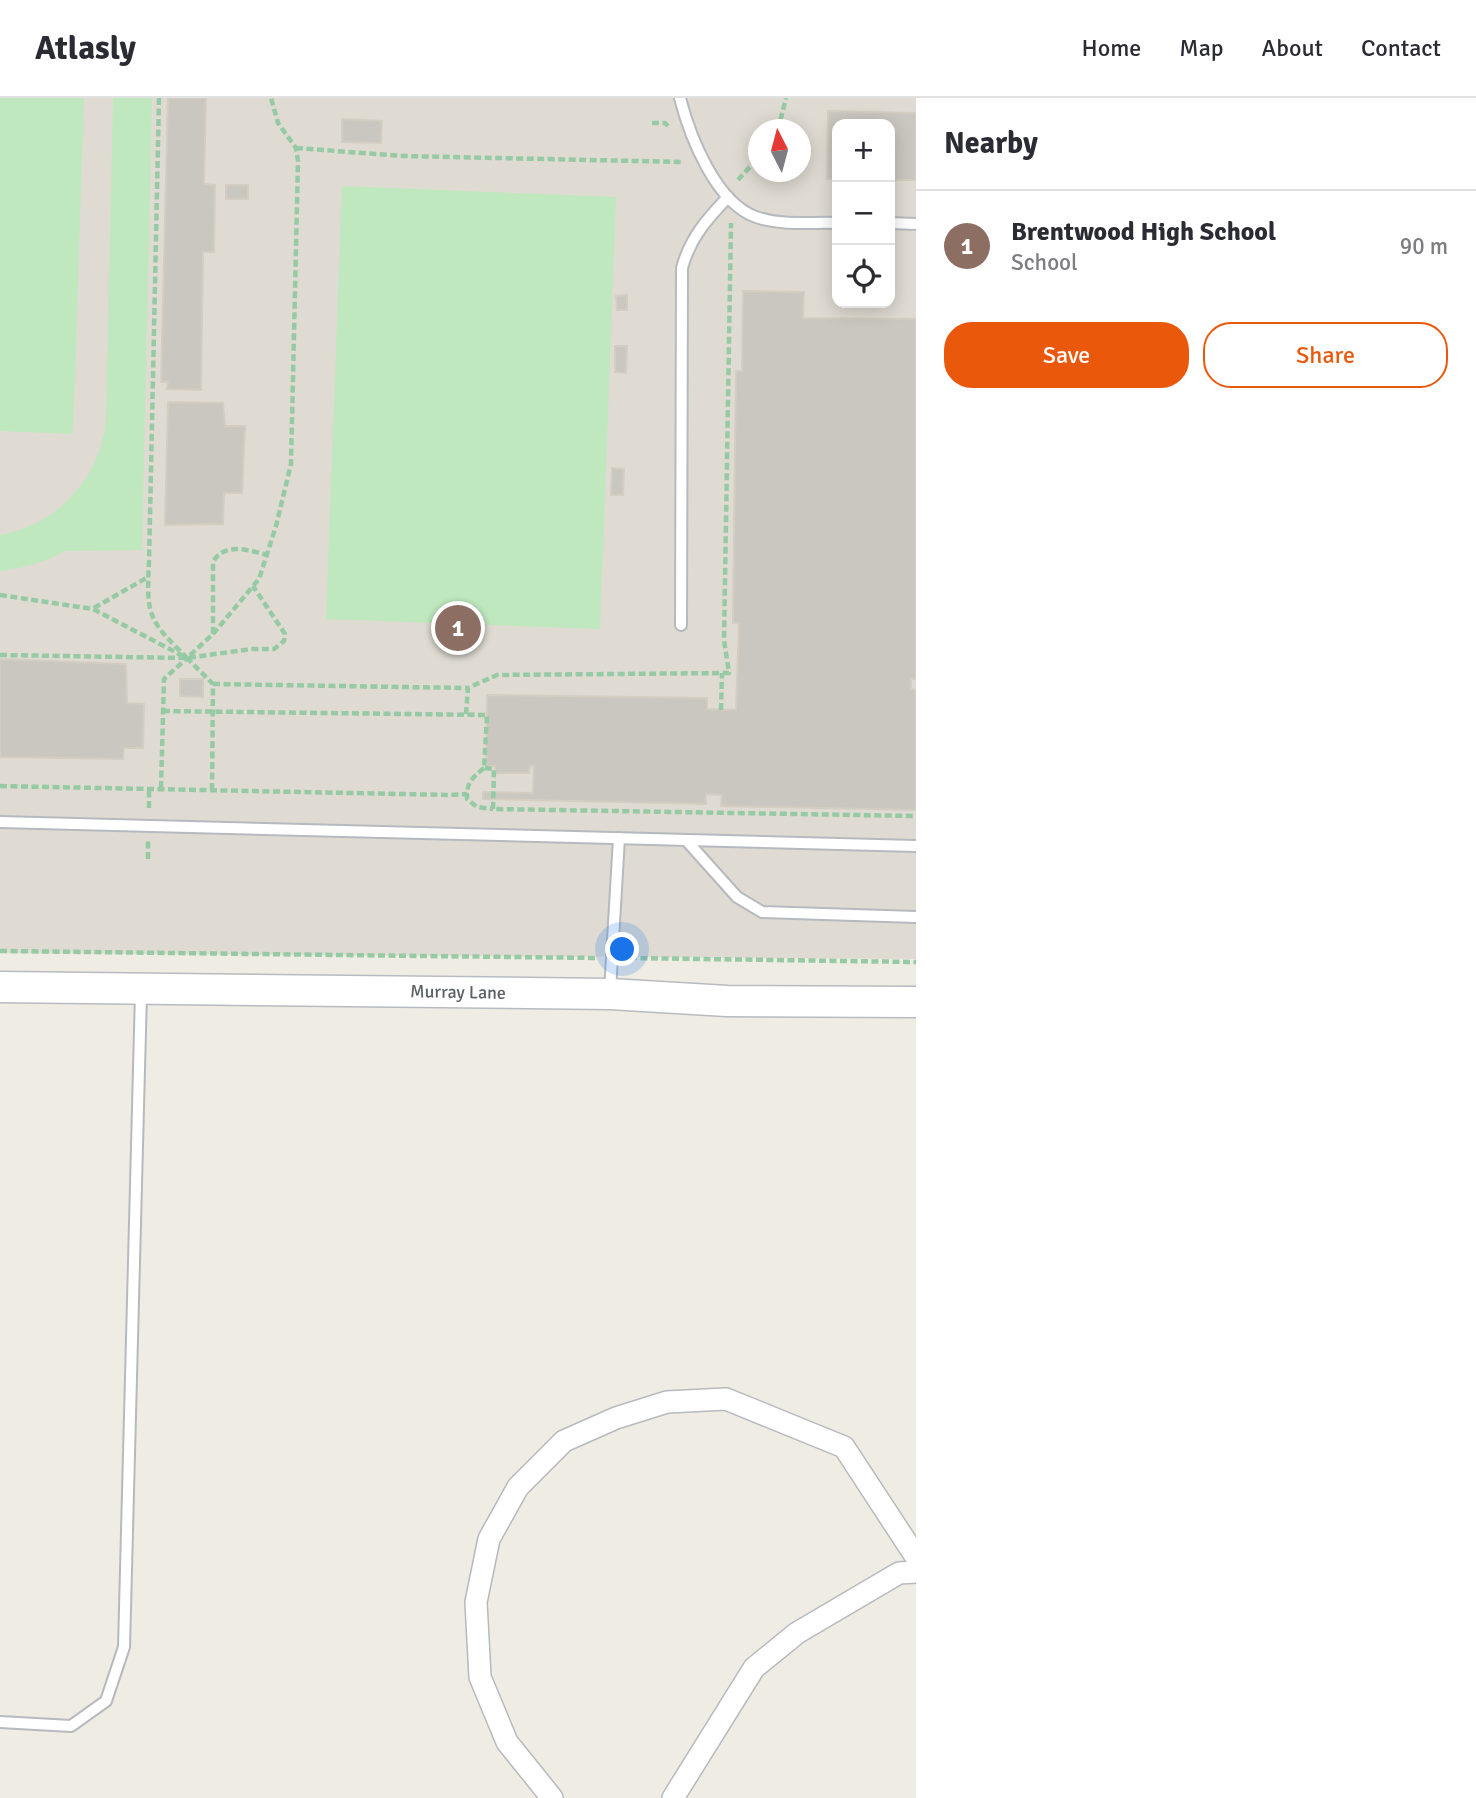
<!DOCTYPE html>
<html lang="en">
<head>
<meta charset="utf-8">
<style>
	:root { --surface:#fff; --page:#f2f2f3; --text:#2b2b33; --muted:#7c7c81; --line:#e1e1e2; --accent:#ea580c }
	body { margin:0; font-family:Signika,sans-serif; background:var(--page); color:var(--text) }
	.controls { position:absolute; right:21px; top:21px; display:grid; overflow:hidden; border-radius:14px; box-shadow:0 4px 18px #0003 }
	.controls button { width:63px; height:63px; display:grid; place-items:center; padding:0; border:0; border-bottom:2px solid var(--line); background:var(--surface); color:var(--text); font:35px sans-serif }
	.compass { position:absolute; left:748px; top:21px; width:63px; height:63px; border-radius:50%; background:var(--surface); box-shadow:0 4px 18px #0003; rotate:354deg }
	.you { position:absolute; left:623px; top:852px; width:24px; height:24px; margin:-18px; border:5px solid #fff; border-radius:50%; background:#1a73e8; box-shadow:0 0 0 10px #1a73e833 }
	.badge { display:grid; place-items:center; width:46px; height:46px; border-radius:50%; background:var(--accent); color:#fff; font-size:23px; font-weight:700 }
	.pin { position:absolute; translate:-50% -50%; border:4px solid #fff; box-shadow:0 2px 7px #0006 }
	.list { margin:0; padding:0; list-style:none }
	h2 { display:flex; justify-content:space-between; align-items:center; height:91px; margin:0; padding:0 28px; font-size:30px }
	h2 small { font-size:23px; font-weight:400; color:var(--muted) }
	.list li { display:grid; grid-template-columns:46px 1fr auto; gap:21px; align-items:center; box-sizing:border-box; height:112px; padding:0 28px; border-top:2px solid var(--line) }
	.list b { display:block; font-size:26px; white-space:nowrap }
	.list p { margin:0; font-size:23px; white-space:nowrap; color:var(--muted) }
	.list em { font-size:23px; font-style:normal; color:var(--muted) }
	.actions { display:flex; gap:14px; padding:21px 28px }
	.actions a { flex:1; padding:16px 0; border:2px solid var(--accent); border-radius:28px; text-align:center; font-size:24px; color:var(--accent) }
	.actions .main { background:var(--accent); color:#fff }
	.icon { flex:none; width:38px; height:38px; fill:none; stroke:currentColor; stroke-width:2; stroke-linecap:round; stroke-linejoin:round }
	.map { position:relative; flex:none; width:916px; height:1700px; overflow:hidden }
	header { display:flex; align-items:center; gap:42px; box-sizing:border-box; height:98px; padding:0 35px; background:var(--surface); border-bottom:2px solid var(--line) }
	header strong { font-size:33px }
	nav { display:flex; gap:38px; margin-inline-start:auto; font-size:24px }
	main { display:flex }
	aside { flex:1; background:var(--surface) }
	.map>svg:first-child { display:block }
	.education { fill:#dfdbd2; fill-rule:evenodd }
	.green { fill:#bfe8be }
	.building { fill:#cac7c0; stroke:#d4cdc1; stroke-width:2 }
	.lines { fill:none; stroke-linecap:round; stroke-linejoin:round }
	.lane-casing { stroke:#b6babe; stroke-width:14 }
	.street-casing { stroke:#b6babe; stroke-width:24 }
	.secondary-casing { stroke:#b7bbc0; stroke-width:33 }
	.path { stroke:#96caa4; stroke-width:4.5; stroke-dasharray:7 3.5; stroke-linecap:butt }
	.lane { stroke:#fff; stroke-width:10 }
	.street { stroke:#fff; stroke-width:21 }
	.secondary { stroke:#fff; stroke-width:30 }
	.labels { text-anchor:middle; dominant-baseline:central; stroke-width:6; stroke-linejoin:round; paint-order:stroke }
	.street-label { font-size:18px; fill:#5b6065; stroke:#fff }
</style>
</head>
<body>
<header>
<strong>Atlasly</strong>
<nav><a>Home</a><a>Map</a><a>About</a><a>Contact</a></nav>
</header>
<main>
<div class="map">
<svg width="916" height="1700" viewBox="0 0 916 1700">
	<rect width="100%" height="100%" fill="#efece3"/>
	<path class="education" d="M0 0H916V861L0 855ZM837 26H890V205H837ZM758 32H800V74H758Z"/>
	<g class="green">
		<polygon points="0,0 84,0 73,336 0,333"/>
		<path d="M113 0H152L142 452 64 453C45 465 22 470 0 473V437C58 427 100 380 106 322Z"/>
		<polygon points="342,88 616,99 600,531 326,521"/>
	</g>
	<g class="building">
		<polygon points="168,0 206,0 204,86 215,87 214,154 203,154 201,292 167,291 168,284 161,284"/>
		<polygon points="828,13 916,15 916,82 890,82 890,26 837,26 837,81 827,81"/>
		<polygon points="342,21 382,23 381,45 342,44"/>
		<rect x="226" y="87" width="22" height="14"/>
		<polygon points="743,193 804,194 803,220 916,221 916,581 911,581 911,591 916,592 916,712 721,708 722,697 706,696 706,706 483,701 483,694 533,695 534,668 530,668 529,675 495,675 495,668 486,668 487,597 707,600 707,611 736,612 739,525 733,525 736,273 742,273"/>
		<polygon points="627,197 627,212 617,212 616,198"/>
		<polygon points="615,248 627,248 626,275 615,274"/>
		<polygon points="168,304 223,305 225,328 245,328 242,395 224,395 223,426 165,427"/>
		<polygon points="612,370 624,371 623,397 611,397"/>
		<polygon points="0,561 126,566 127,605 144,606 143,650 124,650 123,661 0,659"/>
		<polygon points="180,581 203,581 203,599 180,598"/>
	</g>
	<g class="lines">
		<g class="lane-casing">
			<g id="lane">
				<path d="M680 0C690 39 716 105 756 119 781 128 812 124 837 125"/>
				<polyline points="890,125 916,126"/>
				<path d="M681 527 682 170C690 140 707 121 728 99"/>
				<polyline points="0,724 916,748"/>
				<polyline points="686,742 737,799 762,814 916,819"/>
				<polyline points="610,893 619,740"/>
				<polyline points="0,1624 71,1628 106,1603 124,1549 141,894"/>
			</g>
		</g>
		<g class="street-casing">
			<g id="street">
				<polyline points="552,1700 507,1644 480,1579 476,1504 489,1441 518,1389 564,1343 616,1320 667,1304 726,1301 844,1349 916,1459"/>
				<polyline points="673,1700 754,1570 797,1535 899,1475 916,1474"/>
			</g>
		</g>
		<g class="secondary-casing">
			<polyline id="secondary" points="0,889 610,896 727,903 916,904"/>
		</g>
		<g class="path">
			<path d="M159 0 149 464C146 519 149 522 187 560"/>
			<polyline points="652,25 665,25 668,28"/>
			<polyline points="778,32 786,0"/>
			<polyline points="296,50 403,58 684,64"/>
			<polyline points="738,82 758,60"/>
			<polyline points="0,497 93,511 183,558"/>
			<polyline points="94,510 148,479"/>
			<polyline points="213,536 259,481 276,428 291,366 298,63 296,50 278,25 271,0"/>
			<polyline points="0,557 187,560 251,551 274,551 284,543 285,536 253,488"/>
			<polyline points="213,586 468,590"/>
			<polyline points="721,612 722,575"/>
			<polyline points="163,613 487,617 484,670 494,671 493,711 916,718"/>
			<polyline points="466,616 468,590 497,577 729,575 724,542 731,125"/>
			<path d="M484 670C472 680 466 685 467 701L477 709 493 711"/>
			<polyline points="0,688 451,697 467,696"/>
			<polyline points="161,690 164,581 186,561"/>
			<path d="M212 692 213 586 187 560 213 536V464C224 444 249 452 267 457"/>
			<polyline points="149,710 149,690"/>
			<polyline points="148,761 148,743"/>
			<polyline points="0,853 597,860"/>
			<polyline points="630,860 916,864"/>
		</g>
		<use href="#lane" class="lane"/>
		<use href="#street" class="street"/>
		<use href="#secondary" class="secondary"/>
	</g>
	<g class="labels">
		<g class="street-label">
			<text transform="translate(458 894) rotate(1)">Murray Lane</text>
		</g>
	</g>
</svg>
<div class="controls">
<button>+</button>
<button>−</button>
<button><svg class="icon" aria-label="locate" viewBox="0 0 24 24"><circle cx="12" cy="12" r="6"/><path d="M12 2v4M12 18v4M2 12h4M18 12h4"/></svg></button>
</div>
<svg class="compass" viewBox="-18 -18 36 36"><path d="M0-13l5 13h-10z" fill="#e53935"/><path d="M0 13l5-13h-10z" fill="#7c7c81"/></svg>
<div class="you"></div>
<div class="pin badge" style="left:458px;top:530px;background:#8d6e63">1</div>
</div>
<aside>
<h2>Nearby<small></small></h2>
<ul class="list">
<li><span class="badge" style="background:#8d6e63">1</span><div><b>Brentwood High School</b><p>School</p></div><em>90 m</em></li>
</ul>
<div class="actions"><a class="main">Save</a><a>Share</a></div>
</aside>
</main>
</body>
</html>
